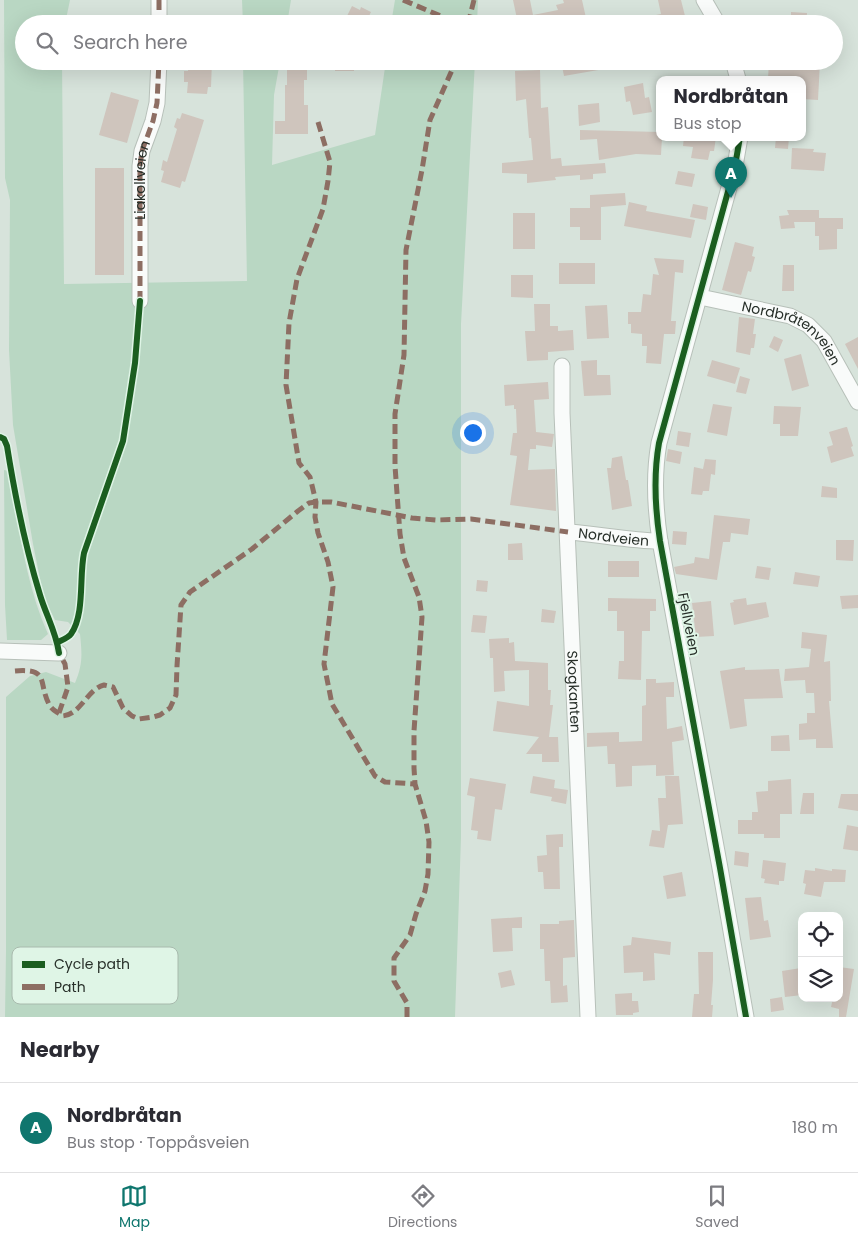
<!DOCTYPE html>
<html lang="en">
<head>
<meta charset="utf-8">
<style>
	:root { --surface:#fff; --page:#f7f7f7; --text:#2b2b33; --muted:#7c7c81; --line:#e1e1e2; --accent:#0f766e }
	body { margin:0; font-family:Poppins,sans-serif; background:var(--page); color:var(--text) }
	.controls { position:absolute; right:15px; bottom:15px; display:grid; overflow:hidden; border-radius:10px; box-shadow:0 5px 20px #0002 }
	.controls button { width:45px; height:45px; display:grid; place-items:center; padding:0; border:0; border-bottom:1px solid var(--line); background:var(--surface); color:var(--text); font:25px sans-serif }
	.you { position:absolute; left:472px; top:432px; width:18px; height:18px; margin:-12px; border:4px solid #fff; border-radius:50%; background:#1a73e8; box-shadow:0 0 0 8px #1a73e833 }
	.badge { display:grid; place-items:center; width:32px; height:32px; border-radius:50%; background:var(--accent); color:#fff; font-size:16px; font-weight:700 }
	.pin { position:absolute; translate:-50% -41px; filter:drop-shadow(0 1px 2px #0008) }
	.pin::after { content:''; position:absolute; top:26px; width:18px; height:15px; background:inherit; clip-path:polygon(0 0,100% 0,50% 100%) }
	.popup { position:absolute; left:656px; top:76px; width:150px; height:65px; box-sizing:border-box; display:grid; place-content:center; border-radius:10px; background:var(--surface); filter:drop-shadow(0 1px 4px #0005); font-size:16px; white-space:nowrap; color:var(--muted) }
	.popup b { font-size:19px; color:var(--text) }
	.popup::after { content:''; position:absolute; left:50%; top:100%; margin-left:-10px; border:10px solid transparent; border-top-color:var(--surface) }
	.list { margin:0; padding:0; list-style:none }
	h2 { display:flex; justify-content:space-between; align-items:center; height:65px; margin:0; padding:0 20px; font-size:21px }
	h2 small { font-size:16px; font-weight:400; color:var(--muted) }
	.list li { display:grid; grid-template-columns:32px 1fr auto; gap:15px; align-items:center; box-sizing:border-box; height:90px; padding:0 20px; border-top:1px solid var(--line) }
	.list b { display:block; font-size:19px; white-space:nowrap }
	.list p { margin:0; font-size:16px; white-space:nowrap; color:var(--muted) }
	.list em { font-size:16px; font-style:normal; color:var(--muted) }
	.icon { flex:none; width:28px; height:28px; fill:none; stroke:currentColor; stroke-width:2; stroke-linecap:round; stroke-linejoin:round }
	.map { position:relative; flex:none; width:858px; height:1017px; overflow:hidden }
	.search { position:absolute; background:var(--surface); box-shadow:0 5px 20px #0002; left:15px; right:15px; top:15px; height:55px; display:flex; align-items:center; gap:12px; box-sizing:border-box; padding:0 18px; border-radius:28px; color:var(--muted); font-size:19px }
	.sheet { height:155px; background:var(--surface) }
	nav { display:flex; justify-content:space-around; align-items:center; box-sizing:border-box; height:70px; border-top:1px solid var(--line); background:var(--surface); font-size:14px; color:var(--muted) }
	nav a { display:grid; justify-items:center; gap:2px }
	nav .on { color:var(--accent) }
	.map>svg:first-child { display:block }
	.green { fill:#b9d7c3 }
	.building { fill:#cfc5bd }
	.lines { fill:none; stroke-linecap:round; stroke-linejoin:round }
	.minor-casing { stroke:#b7c0b9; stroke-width:17 }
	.minor { stroke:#f9fbfa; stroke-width:15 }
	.quiet { stroke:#8d6e63; stroke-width:5; stroke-dasharray:10 5; stroke-linecap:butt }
	.cycleway-casing { stroke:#dff5e6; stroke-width:9 }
	.cycleway { stroke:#1b5e20; stroke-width:6 }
	.labels { text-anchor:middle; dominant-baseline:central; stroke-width:4; stroke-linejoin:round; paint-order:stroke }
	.street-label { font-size:14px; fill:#272f29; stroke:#dff5e6 }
	.key { fill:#dff5e6; stroke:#a8baad; stroke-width:1 }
	.key-label { font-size:14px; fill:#272f29 }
</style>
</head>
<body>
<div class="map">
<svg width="858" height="1017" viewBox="0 0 858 1017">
	<rect width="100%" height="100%" fill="#d7e3db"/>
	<g class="green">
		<path d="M4 0H70L65 24H24V61H62L64 284 247 281 243 61H280L274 95 272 165 375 135 386 61H475L461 324V837L455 1017H5L6 951V697L30 676 46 672 75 683C83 664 82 654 80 634L68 622 55 620 44 598 33 544 13 425 9 350 10 200 5 178Z"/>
		<polygon points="242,0 291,0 287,24 243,24"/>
		<polygon points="395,0 478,0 477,24 391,24"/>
		<path d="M4 470 9 471C19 526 25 583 48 634L41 640H7L5 605Z"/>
	</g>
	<g class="building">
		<polygon points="513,0 530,0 533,15 558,10 556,5 564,3 563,0 582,0 586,18 559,24 516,24 517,19"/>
		<polygon points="658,0 681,0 687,24 637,24 636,19 661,14"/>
		<polygon points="352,6 360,10 361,7 371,12 365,24 343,24"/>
		<polygon points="791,12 807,13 806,24 791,24"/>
		<polygon points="189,61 212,61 211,87 208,87 207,94 187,93 188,82 184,82 184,71 188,71"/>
		<polygon points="287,61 307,61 307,80 304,80 304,105 308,105 308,134 275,134 275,121 285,121 285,85 287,85"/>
		<rect x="335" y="61" width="19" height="10"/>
		<polygon points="561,61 621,61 621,66 564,76"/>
		<polygon points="769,61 820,61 818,100 802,99 802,79 768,79"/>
		<polygon points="540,70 541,108 548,107 551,159 561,158 562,166 605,163 606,173 593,174 593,179 580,180 580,175 555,177 556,180 527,183 527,174 502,173 502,163 533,160 531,138 529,138 526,99 516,101 515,71"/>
		<polygon points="643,83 645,98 649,97 652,112 633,115 630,101 626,102 624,87"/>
		<polygon points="111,92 139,100 127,143 99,135"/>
		<polygon points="599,103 600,122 579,126 578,105"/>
		<polygon points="182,113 204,120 185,182 182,181 180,188 161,182 164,171 161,170 163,160 167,162 177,129 174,127 177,118 180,119"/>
		<polygon points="580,130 660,132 660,137 662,137 661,155 636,154 599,160 597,139 580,140"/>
		<polygon points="684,137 716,137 714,151 710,151 708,160 691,158 693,147 683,146"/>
		<polygon points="776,137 789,137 788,149 775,148"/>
		<polygon points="792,148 814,149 813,152 826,153 824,171 791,169"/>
		<rect x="95" y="168" width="29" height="107"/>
		<polygon points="678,171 695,174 692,187 675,184"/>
		<polygon points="625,193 626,205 601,207 601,240 580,240 580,227 570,227 570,208 590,208 590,195"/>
		<polygon points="629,202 647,206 646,211 695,220 691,238 624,226"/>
		<polygon points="693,204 708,207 706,220 690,217"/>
		<polygon points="787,210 819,210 819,218 843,218 843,229 837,229 837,249 819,250 819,236 815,236 815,222 794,222 795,228 781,229 779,216 789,215"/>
		<rect x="513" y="213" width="22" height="36"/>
		<polygon points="735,242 754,247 752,256 755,257 751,272 748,271 741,295 722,290"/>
		<polygon points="654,258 684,260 683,273 675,272 671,321 676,321 675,334 664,334 661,364 646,363 647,346 642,346 642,334 631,333 631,324 628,324 628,312 641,312 643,294 651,295 653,274 659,275"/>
		<rect x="559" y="263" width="36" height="21"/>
		<polygon points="783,265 794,265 794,291 782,291"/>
		<polygon points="511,275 533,275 533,298 511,297"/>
		<polygon points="534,304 550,304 550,326 558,326 558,331 573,330 574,350 548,352 548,360 527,361 525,331 535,331"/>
		<polygon points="607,305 609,338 587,339 585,306"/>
		<polygon points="739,317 755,319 753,334 756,334 754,348 751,348 750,355 736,352"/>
		<polygon points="774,336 783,340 778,352 769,347"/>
		<polygon points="858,337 858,369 845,344"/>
		<polygon points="801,354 809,386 792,391 784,359"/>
		<polygon points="597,360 597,375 610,375 611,395 584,396 581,361"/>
		<polygon points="712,360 740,368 735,384 707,376"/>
		<polygon points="740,376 750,379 746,394 736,392"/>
		<polygon points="548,382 549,399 534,400 536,432 554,434 552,447 536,445 536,449 530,449 528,470 555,469 556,511 510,505 517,456 510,455 513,433 517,433 516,409 514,409 514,405 505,406 504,385"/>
		<polygon points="713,404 732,407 727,436 707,432"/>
		<polygon points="774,406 801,407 798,436 780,436 780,424 773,424"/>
		<polygon points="846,427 847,427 853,446 851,447 854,456 831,463 827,447 833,445 829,432"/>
		<polygon points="678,431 691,433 689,447 676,445"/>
		<polygon points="668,449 682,452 680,464 666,461"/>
		<polygon points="622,456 626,480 628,480 632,506 612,510 607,468 611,468 612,458"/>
		<polygon points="705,459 716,460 715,475 711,474 709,491 703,491 702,495 691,494 694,467 703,469"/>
		<polygon points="822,486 837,488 837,498 821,497"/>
		<polygon points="714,515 750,519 748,535 731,533 730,542 723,542 717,580 676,574 674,567 694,563 695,557 709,559"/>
		<polygon points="673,531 687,532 686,545 672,544"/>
		<polygon points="836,540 854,540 853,561 836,560"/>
		<polygon points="522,543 523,560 508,560 508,544"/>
		<rect x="608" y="561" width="31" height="16"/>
		<polygon points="757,566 771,568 769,580 755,578"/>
		<polygon points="795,572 820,576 818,587 793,584"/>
		<polygon points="477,580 488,581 487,592 476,591"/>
		<polygon points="858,595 858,608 842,609 840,596"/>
		<polygon points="608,598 656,599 656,611 650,611 650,631 642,631 641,680 618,679 619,661 624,661 624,631 617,631 617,611 608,611"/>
		<polygon points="746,598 747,605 766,602 769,617 734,625 730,603 734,602 733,600"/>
		<polygon points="711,601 714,636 696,637 692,603"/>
		<polygon points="542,609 556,611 554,623 541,622"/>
		<polygon points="473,615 487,616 485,633 471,632"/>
		<polygon points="802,632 827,635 824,662 830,661 831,701 829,701 833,748 816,748 816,739 799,740 799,724 807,723 807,713 815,713 814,693 806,693 805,680 784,681 785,669 809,667 811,649 801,648"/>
		<polygon points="509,638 509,643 514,642 515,661 548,663 548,690 551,690 550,705 553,705 549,737 558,737 559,762 542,762 542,754 526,754 539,737 493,731 497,701 529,706 529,670 504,671 505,691 494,692 493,658 490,658 489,639"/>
		<polygon points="745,667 745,670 779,669 783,698 744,699 747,726 730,729 720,671"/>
		<polygon points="646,679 656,679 656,683 674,682 674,697 666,697 667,729 682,726 684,740 672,742 674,775 656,776 656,765 632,766 632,786 616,787 615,764 608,764 607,746 587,747 587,733 619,732 619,742 642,741 642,706 646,705"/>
		<polygon points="789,735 790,751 771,751 771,736"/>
		<polygon points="533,776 555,780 554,788 568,790 566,804 551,801 552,797 530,793"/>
		<polygon points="665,776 679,776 683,824 668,825 664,848 649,846 652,830 660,831 658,798 666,798"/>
		<polygon points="470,778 506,784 502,810 495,809 491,841 477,839 478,831 471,830 475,797 467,795"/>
		<polygon points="791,779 792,814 780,814 780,838 764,838 764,834 738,834 738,820 752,820 752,812 758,812 756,792 768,791 768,781"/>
		<polygon points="803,793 814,793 814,814 800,814"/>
		<polygon points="841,794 858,794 858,811 838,808"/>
		<polygon points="847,825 858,827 858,851 843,849"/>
		<polygon points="563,834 563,847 559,847 560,889 544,889 543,872 538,872 537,856 547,855 546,835"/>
		<polygon points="735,851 749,853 748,867 734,865"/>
		<polygon points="763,860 786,863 784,881 779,881 779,885 764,883 765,879 761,878"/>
		<polygon points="815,868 832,871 832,869 846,870 845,882 824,882 821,897 804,894 806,884 803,883 805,870 815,871"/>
		<polygon points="682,872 686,896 667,899 663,876"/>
		<polygon points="761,897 764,921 768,920 771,937 750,940 745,898"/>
		<polygon points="522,917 522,928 512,928 513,951 493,952 491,919"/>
		<polygon points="574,920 575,957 563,958 563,986 567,985 568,1002 551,1003 550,981 545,981 544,949 540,949 540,924 559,924 559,921"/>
		<polygon points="632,937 671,942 670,955 654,953 655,980 643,981 643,972 624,973 623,946 631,945"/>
		<polygon points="698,952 713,952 713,980 711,1005 713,1005 712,1017 692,1017 694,994 699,994"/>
		<polygon points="839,967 854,969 846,1017 839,1017 839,1009 831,1007 833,998 839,998"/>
		<polygon points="801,968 802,995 785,997 782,971"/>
		<polygon points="511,970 515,985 501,988 498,973"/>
		<polygon points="632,993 632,1001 638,1001 639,1012 633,1013 633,1015 616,1015 615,994"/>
		<polygon points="782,997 784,1010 771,1012 770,999"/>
	</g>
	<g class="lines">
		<g class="minor-casing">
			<g id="minor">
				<polyline points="159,0 159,24"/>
				<polyline points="704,0 718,24"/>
				<polyline points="733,61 738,79"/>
				<path d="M740 137 735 166 659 443C653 477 655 508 660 541L720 868 746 1017"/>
				<path id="s1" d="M700 297 790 316 808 325 824 341 858 402"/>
				<path id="s2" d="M140 301V166L142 151 153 121 157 103 159 61"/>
				<path id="s3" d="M562 366V413L588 1017"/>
				<path id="s4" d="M568 532C599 534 629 541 660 541"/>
				<polyline points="0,651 59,653"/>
			</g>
		</g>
		<use href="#minor" class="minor"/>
		<g class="quiet">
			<polyline points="159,0 159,24"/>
			<polyline points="403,0 443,17 447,24"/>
			<polyline points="468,24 474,0"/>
			<polyline points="318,122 330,162 328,181 323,209 297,279 289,323 286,385 299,463 310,477 316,502 315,517 318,533 328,562 333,587 324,664 332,704 375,776 385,782 415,784"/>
			<polyline points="140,301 140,166 142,151 153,121 157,103 159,61"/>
			<path d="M15 671C51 668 37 683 50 706 53 711 58 712 62 716 81 715 87 689 104 685L113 687 123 708 132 716 139 719 153 717 160 715 170 708 176 695 177 666 181 605 190 592 252 549 298 511 309 503 316 502H331L412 518 436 520 471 519 568 532"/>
			<polyline points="59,713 68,687 65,664 59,653"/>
			<polyline points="407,1017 407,1003 394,981 394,958 410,935 416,914 425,891 428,874 429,842 426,821 415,784 414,768 414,731 422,617 419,597 404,558 400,534 395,466 395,414 404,355 406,250 422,170 430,120 456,61"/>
		</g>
		<g class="cycleway-casing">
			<g id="cycleway">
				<path d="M740 137 735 166 659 443C653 477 655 508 660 541L720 868 746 1017"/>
				<path d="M0 437 4 439 7 446C15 496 25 546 40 595 46 615 56 632 59 653"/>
				<path d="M58 642C62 640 68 638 71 634 85 614 79 577 84 553L123 441 135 363 140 301"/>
			</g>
		</g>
		<use href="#cycleway" class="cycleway"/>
	</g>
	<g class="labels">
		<g class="street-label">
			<text stroke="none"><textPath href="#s2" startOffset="121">Liakollveien</textPath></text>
			<text stroke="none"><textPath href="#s1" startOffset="102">Nordbråtenveien</textPath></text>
			<text stroke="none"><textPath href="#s4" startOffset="46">Nordveien</textPath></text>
			<text transform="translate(689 624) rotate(79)">Fjellveien</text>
			<text stroke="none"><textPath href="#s3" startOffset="326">Skogkanten</textPath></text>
		</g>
	</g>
	<rect x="12" y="947" width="166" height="57" rx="8" class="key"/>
	<rect x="22" y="961" width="23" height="7" fill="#1b5e20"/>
	<rect x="22" y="984" width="23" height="6" fill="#8d6e63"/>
	<g class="key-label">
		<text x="54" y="969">Cycle path</text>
		<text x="54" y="992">Path</text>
	</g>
</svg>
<div class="controls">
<button><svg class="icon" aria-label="locate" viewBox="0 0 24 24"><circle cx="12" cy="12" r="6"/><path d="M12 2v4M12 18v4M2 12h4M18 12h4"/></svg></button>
<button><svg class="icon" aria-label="layers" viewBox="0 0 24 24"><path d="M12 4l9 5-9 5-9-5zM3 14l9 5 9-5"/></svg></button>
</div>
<div class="you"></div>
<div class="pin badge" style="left:731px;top:198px">A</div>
<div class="popup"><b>Nordbråtan</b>Bus stop</div>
<div class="search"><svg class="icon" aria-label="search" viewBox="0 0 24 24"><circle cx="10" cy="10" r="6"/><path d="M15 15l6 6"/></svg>Search here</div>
</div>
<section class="sheet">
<h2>Nearby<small></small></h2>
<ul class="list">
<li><span class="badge">A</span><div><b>Nordbråtan</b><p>Bus stop · Toppåsveien</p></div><em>180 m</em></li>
</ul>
</section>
<nav>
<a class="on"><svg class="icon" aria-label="map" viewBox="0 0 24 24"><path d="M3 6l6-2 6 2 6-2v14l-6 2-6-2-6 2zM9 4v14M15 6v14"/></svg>Map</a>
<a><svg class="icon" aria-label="directions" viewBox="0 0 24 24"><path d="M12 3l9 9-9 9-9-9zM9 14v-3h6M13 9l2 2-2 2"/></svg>Directions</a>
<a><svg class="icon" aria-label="saved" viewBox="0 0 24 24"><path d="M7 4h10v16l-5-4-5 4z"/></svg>Saved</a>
</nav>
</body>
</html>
